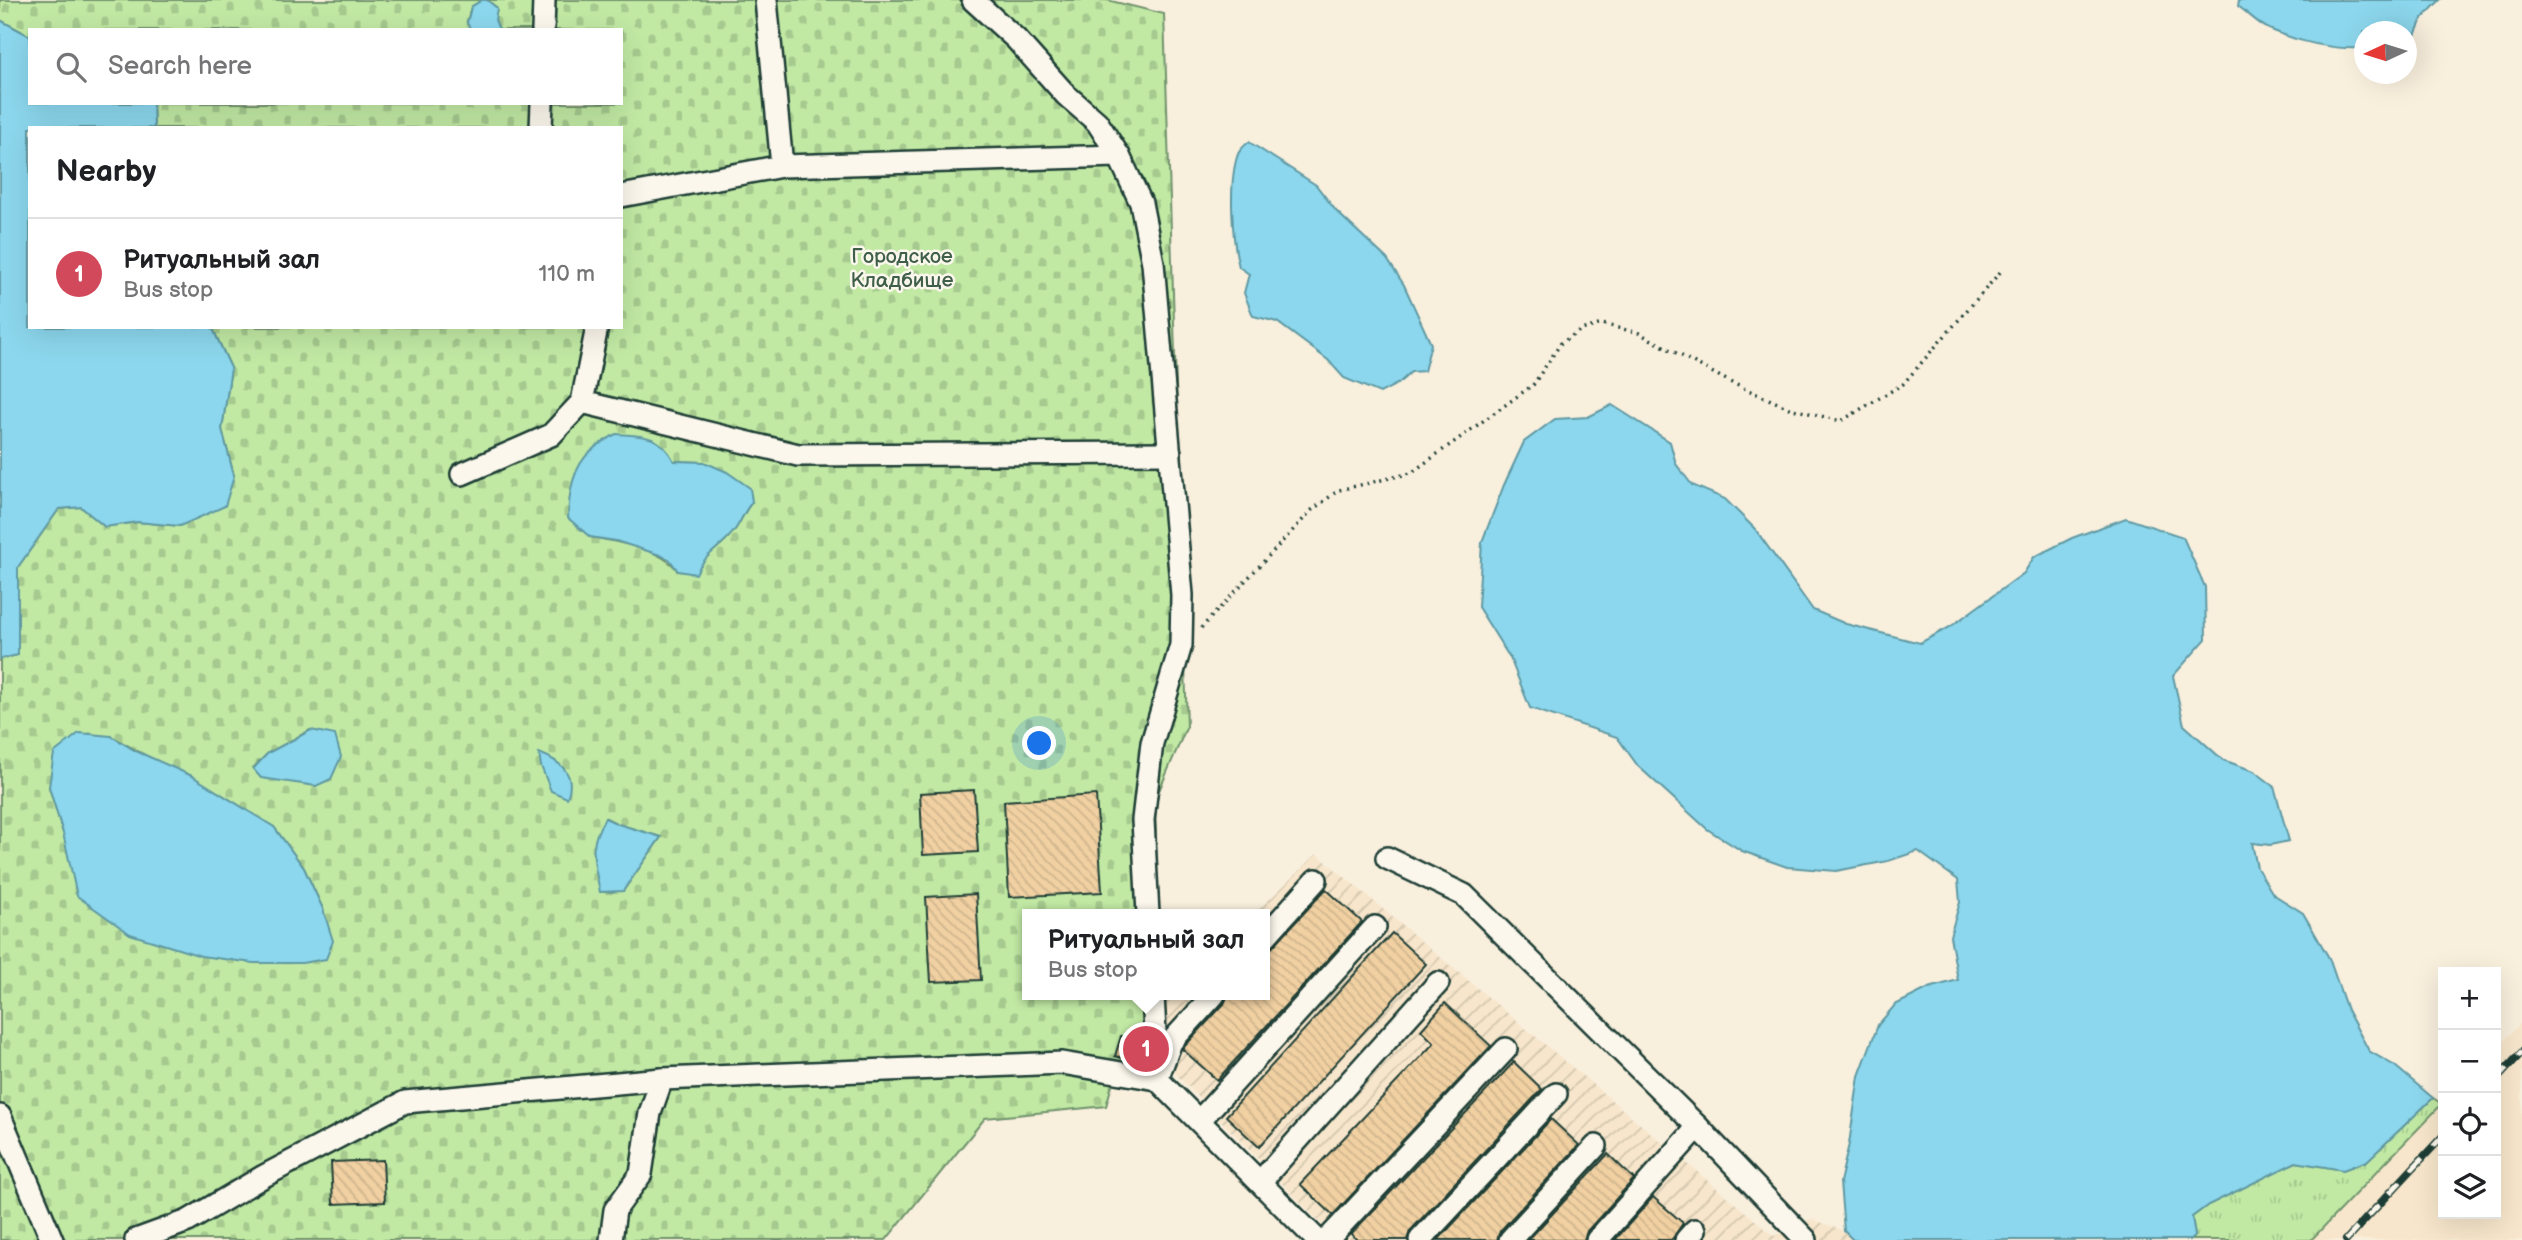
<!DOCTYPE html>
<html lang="en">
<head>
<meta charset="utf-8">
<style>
	:root { --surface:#fff; --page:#f2f2f2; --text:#202124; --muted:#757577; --line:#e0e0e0; --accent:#d1495b }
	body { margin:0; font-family:"Balsamiq Sans",sans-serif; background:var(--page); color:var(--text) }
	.controls { position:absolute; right:21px; bottom:21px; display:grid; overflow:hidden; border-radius:0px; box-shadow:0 7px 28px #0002 }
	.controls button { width:63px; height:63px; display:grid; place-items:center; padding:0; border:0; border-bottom:2px solid var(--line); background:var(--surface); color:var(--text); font:35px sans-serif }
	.compass { position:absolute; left:2354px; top:21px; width:63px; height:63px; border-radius:50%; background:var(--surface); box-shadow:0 7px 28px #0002; rotate:266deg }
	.you { position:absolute; left:1040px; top:744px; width:24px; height:24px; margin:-18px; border:5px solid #fff; border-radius:50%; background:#1a73e8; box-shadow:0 0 0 10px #1a73e833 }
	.badge { display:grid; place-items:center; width:46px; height:46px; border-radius:50%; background:var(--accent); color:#fff; font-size:23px; font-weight:700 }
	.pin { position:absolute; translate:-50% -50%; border:4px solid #fff; box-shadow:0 2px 7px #0006 }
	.popup { position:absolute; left:1022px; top:909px; width:248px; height:91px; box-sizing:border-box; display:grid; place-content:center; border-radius:0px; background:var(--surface); filter:drop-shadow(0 2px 5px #0005); font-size:23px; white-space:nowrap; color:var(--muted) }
	.popup b { font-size:26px; color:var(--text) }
	.popup::after { content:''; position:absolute; left:50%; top:100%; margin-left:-14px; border:14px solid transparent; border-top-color:var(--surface) }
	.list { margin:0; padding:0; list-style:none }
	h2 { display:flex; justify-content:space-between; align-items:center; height:91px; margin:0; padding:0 28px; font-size:30px }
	h2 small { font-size:23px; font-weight:400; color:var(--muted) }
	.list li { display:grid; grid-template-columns:46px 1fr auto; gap:21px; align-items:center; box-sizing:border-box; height:112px; padding:0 28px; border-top:2px solid var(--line) }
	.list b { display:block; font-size:26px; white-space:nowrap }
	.list p { margin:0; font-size:23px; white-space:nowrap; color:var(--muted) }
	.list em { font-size:23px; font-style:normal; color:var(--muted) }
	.icon { flex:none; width:38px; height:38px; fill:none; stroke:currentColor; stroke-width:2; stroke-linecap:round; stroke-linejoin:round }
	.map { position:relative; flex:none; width:2522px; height:1240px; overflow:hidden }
	.search { position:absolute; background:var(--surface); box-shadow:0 7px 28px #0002; left:28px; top:28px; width:595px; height:77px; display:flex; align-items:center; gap:18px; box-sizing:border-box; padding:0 24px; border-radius:0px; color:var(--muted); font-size:26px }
	.panel { position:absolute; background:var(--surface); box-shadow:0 7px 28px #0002; left:28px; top:126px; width:595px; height:203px; border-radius:0px }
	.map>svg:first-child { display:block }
	.built { fill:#f7e6cb }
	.industrial { fill:url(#industrial-furrows) }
	.grass { fill:url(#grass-tufts); stroke:#70936c; stroke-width:2 }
	.cemetery { fill:url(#cemetery-stones); stroke:#70936c; stroke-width:2; fill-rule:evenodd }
	.water { fill:#8cd7ed; stroke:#6099a3; stroke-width:2 }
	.building { fill:url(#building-back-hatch); stroke:#1f3d34; stroke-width:2 }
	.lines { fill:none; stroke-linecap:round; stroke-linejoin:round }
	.minor-casing { stroke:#1f3d34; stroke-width:26 }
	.path { stroke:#1f3d34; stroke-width:3.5; stroke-dasharray:2 5; stroke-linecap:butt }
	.minor { stroke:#fbf7ec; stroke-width:21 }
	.rail-casing { stroke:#1f3d34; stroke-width:8 }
	.rail { stroke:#fbf7ec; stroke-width:5; stroke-dasharray:16; stroke-linecap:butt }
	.labels { text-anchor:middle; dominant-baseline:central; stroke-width:5; stroke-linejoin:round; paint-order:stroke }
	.park-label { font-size:21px; fill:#3f5f4a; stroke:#fbf7ec }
</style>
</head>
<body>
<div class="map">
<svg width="2522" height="1240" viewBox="0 0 2522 1240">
	<defs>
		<pattern id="industrial-furrows" width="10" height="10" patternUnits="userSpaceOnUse" patternTransform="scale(1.75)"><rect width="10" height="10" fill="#f7e6cb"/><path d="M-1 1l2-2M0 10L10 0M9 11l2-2" fill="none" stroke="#d3c6af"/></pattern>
		<pattern id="grass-tufts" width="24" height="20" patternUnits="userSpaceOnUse" patternTransform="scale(1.75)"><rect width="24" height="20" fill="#c1e9a4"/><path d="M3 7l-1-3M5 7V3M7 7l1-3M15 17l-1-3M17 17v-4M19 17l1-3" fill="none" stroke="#a5c98e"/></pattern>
		<pattern id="cemetery-stones" width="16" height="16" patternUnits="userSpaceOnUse" patternTransform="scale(1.75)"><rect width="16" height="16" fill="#c1e9a4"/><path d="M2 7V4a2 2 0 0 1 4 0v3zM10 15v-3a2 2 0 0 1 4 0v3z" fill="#a5c98e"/></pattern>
		<pattern id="building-back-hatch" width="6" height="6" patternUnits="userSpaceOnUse" patternTransform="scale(1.75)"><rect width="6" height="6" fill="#f1d0a2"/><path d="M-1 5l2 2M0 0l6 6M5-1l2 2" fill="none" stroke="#ceb48c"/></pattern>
	</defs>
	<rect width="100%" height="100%" fill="#f9efdd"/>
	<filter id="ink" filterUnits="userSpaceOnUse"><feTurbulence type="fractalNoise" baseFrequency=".0143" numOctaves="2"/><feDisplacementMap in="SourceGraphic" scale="14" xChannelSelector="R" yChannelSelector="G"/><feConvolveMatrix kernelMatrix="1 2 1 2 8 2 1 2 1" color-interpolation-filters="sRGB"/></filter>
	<g filter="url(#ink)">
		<polygon class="built" points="2522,1022 2522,1240 2310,1240 2443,1103 2443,1214 2496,1214 2496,1049"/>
		<polygon class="industrial" points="1317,854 1774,1236 1812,1219 1844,1231 1853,1240 1337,1240 1166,1064 1161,1005 1171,995 1265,995 1265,914 1254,914"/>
		<polygon class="grass" points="2433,1098 2442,1104 2311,1240 2190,1240 2195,1236 2192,1217 2208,1205 2296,1162 2343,1170 2367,1161"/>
		<g class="cemetery">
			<polygon points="0,0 482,0 471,7 467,22 471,30 30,30 30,36 0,20"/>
			<path d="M487 0H1107L1164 14 1187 726 1155 800 1158 914H1027V995H1160L1166 1064 1117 1067 1106 1106 985 1118 886 1240H0V659L18 655V567L59 509 81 507 105 527 137 522 180 526 234 476 222 429 231 368 212 327H621V128H154L153 103H621V30H499L495 20 497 8ZM674 461 704 462 752 502C744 511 741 522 734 531 719 550 700 561 678 571 661 548 617 542 590 537ZM310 730 316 786 291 781 253 768 268 753ZM111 736 274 827 304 868 323 909 63 833 49 787ZM606 818 618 824 661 837 623 891 600 892Z"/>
		</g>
		<g class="water">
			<polygon points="482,0 487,0 497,8 495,20 499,30 471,30 467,23 471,7"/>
			<path d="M2239 0H2440L2422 19 2410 47H2407L2406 32H2364V48C2333 50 2298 42 2269 29 2258 24 2248 13 2238 6Z"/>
			<polygon points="0,20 30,36 30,103 153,103 154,128 30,128 30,327 212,327 231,368 222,429 234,476 225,506 180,526 137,522 105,527 81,507 59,509 18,567 18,655 0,659"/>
			<path d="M1249 142 1316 185 1337 212 1387 259 1404 285 1431 344 1424 371 1411 372 1399 383 1380 393 1344 378 1328 360 1277 322 1253 316 1244 293 1249 274 1239 267C1232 238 1228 182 1238 154 1240 150 1245 145 1249 142Z"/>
			<polygon points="1612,405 1670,442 1676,464 1692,485 1725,499 1755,529 1813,610 1846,624 1920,643 1950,627 2024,573 2034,557 2072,538 2126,518 2183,537 2205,587 2206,639 2173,676 2184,725 2223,760 2254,771 2274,786 2289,841 2270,845 2252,843 2257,868 2273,894 2303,913 2329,958 2347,1010 2369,1051 2395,1066 2433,1098 2367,1161 2343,1170 2296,1162 2208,1205 2192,1217 2195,1236 2190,1240 1853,1240 1844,1231 1840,1182 1849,1144 1859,1076 1878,1025 1895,1005 1929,988 1958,980 1950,936 1960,902 1958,880 1918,851 1888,861 1836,871 1787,867 1742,851 1707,829 1638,766 1617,737 1530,708 1510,658 1478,607 1482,542 1504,485 1524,442 1555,419 1588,417"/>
			<path d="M616 434C644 436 659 434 674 461L704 462 727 472 750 488 752 502C744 511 741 522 734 531 721 548 704 554 696 574L678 571 670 560 660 555 616 541 590 537 568 518C569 494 572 467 592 450 598 444 608 439 616 434Z"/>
			<polygon points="311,730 335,735 341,757 331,779 316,786 261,778 253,769 268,753"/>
			<polygon points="79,733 111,736 136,751 192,776 274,827 304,868 323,909 333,941 326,959 302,963 253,963 201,956 130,934 77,896 63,833 49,787 54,753"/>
			<path d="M539 753C560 761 577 774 567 798L551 791 541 766Z"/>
			<path d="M605 818 618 824 661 837 623 891 600 892C594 860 587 847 605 818Z"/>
		</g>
		<g class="building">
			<polygon points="974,790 978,852 923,855 920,793"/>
			<polygon points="1096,795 1102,892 1009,897 1004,801"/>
			<polygon points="1326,889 1362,922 1217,1080 1182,1049 1224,1004 1228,995 1265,995 1265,955"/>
			<polygon points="976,894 981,980 931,982 926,897"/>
			<polygon points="1392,933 1426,964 1259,1147 1226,1116"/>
			<polygon points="1445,1003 1491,1046 1333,1215 1300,1184 1434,1043 1421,1030"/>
			<polygon points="1121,1036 1141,1042 1136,1062 1115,1056"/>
			<polygon points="1514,1062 1542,1089 1410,1231 1407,1240 1357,1240 1351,1234"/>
			<polygon points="1551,1119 1579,1145 1500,1231 1497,1240 1438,1240"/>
			<polygon points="1608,1154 1634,1179 1587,1231 1584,1240 1528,1240"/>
			<polygon points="383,1160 385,1202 333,1204 331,1162"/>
			<polygon points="1653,1197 1683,1223 1673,1238 1671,1240 1615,1240"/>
		</g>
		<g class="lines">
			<g class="minor-casing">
				<g id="minor">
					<polyline points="766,0 782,166"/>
					<polyline points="973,0 1016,39 1066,95 1097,122 1119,156 1141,203 1153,263 1182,595 1181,645 1152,743 1143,820 1148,914"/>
					<polyline points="543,30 544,0"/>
					<polyline points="541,128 542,103"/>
					<polyline points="621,196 782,166 1119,156"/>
					<polyline points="597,327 582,402 798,455 1170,453"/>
					<polyline points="462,474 551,435 582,402"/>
					<polyline points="1387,858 1464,895 1698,1127 1806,1240"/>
					<polyline points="1265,937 1316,880"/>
					<polyline points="1153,995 1157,1069"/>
					<polyline points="1157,1079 1317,1240"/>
					<polyline points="1157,1079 1171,1042 1214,995"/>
					<polyline points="0,1116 52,1240"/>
					<polyline points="1199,1121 1375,927"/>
					<polyline points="1260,1182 1438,983"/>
					<polyline points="136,1240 188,1221 264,1176 405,1102 662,1079 1062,1063 1157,1079"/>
					<polyline points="611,1240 615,1210 641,1174 650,1113 662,1079"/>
					<polyline points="1327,1240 1506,1049"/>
					<polyline points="1420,1240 1556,1094"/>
					<polyline points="1510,1240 1596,1146"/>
					<polyline points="1597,1240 1698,1127"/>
					<polyline points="1686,1240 1695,1230"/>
				</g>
			</g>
			<polyline class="path" points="1201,628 1312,510 1339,490 1411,473 1533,385 1561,343 1581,330 1602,324 1639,333 1732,383 1789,408 1841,421 1903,384 2002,270"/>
			<use href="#minor" class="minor"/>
			<g class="rail-casing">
				<g id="rail">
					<polyline points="2496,1080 2522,1052"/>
					<polyline points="2346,1240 2443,1136"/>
				</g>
			</g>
			<use href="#rail" class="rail"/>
		</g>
	</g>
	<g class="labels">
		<g class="park-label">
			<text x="902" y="256">Городское<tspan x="902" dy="24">Кладбище</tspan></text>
		</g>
	</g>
</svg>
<div class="controls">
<button>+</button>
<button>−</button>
<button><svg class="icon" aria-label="locate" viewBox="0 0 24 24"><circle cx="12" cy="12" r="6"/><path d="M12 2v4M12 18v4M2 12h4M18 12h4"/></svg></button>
<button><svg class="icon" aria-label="layers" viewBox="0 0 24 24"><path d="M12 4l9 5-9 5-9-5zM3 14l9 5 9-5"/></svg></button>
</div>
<svg class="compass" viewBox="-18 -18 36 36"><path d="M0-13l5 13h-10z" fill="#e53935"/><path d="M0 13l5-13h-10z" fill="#757577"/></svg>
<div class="you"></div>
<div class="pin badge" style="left:1146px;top:1049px">1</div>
<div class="popup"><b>Ритуальный зал</b>Bus stop</div>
<div class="search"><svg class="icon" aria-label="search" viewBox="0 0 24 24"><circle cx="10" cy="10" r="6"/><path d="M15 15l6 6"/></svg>Search here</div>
<section class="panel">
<h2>Nearby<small></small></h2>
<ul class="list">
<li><span class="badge">1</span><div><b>Ритуальный зал</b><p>Bus stop</p></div><em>110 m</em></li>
</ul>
</section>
</div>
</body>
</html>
